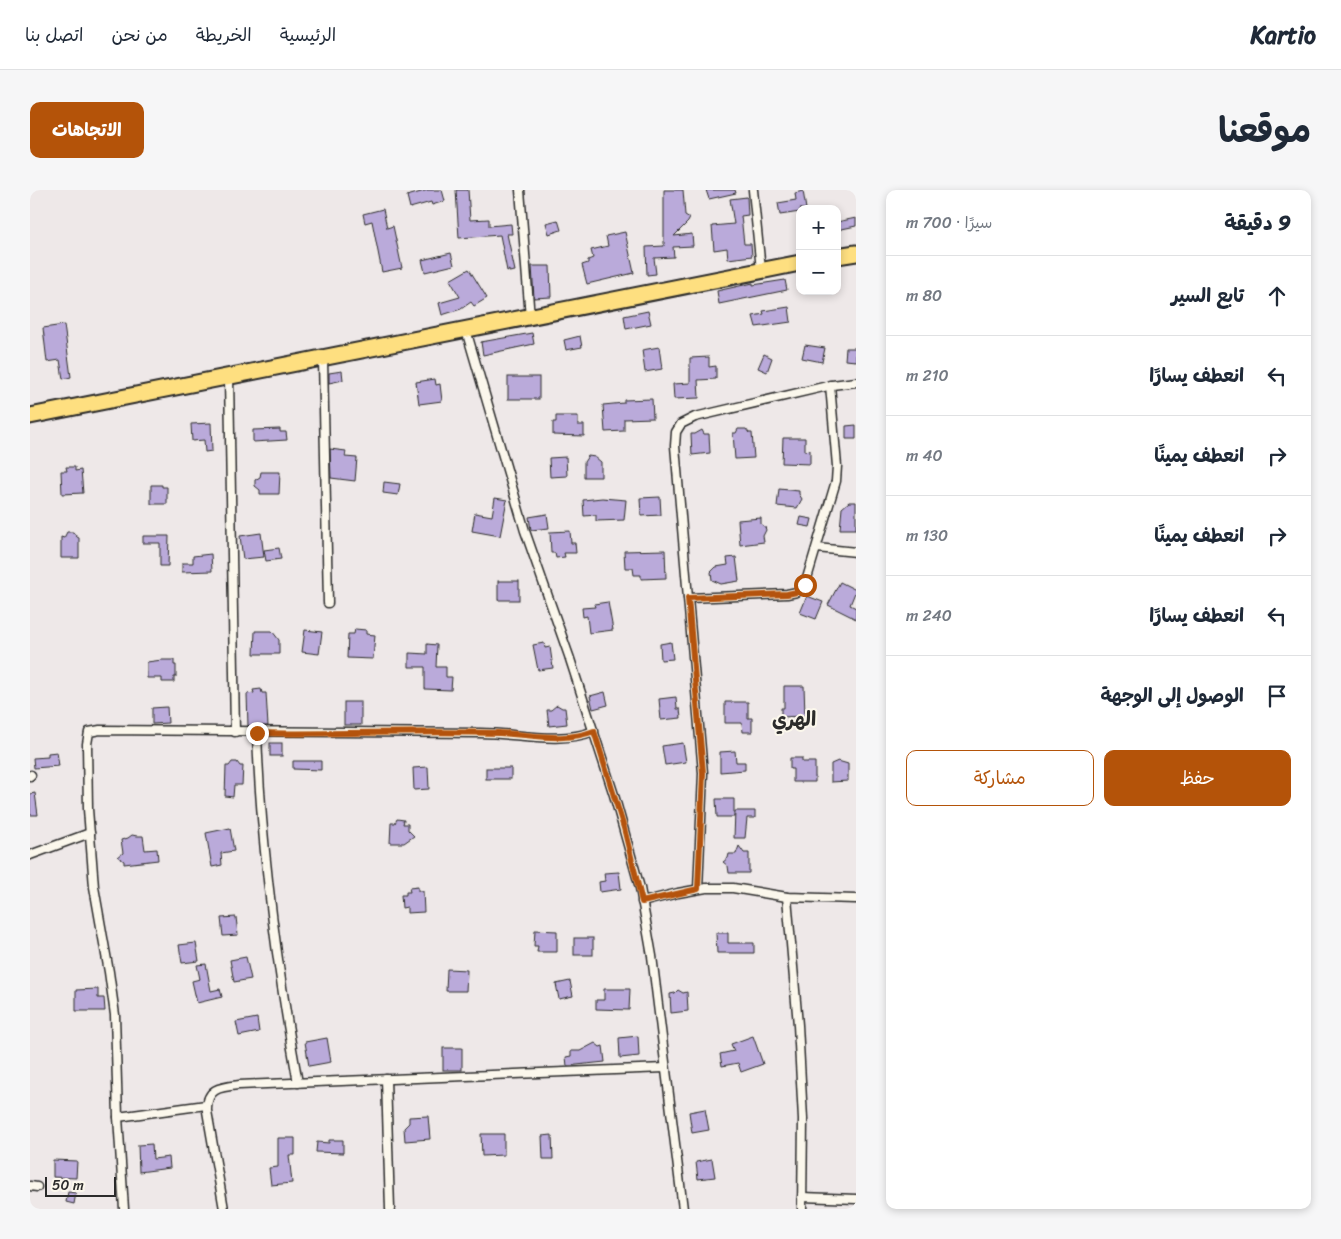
<!DOCTYPE html>
<html lang="ar">
<head>
<meta charset="utf-8">
<style>
	:root { --surface:#fff; --page:#f6f6f7; --text:#1f2937; --muted:#747a83; --line:#e0e1e3; --accent:#b45309 }
	body { margin:0; font-family:Sriracha,"Playpen Sans Arabic",sans-serif; background:var(--page); color:var(--text); direction:rtl }
	.controls { position:absolute; right:15px; top:15px; display:grid; overflow:hidden; border-radius:10px; box-shadow:0 2px 8px #0003 }
	.controls button { width:45px; height:45px; display:grid; place-items:center; padding:0; border:0; border-bottom:1px solid var(--line); background:var(--surface); color:var(--text); font:25px sans-serif }
	.scale { position:absolute; left:15px; bottom:12px; width:71px; box-sizing:border-box; padding-left:5px; border:2px solid #2b2b2b; border-top:0; font-size:14px; line-height:18px; white-space:nowrap; color:#2b2b2b; -webkit-text-stroke:4px #fbf7ec; paint-order:stroke }
	.stop { position:absolute; width:15px; height:15px; margin:-11px; border:4px solid #b45309; border-radius:50%; background:#fff }
	.stop.end { background:#b45309; border-color:#fff; box-shadow:0 1px 5px #0008 }
	.list { margin:0; padding:0; list-style:none }
	h2 { display:flex; justify-content:space-between; align-items:center; height:65px; margin:0; padding:0 20px; font-size:21px }
	h2 small { font-size:16px; font-weight:400; color:var(--muted) }
	.list li { display:grid; grid-template-columns:32px 1fr auto; gap:15px; align-items:center; box-sizing:border-box; height:80px; padding:0 20px; border-top:1px solid var(--line) }
	.list b { display:block; font-size:19px; white-space:nowrap }
	.list em { font-size:16px; font-style:normal; color:var(--muted) }
	.actions { display:flex; gap:10px; padding:15px 20px }
	.actions a { flex:1; padding:11px 0; border:1px solid var(--accent); border-radius:10px; text-align:center; font-size:18px; color:var(--accent) }
	.actions .main { background:var(--accent); color:#fff }
	.icon { flex:none; width:28px; height:28px; fill:none; stroke:currentColor; stroke-width:2; stroke-linecap:round; stroke-linejoin:round }
	.map { position:relative; flex:none; width:826px; height:1019px; overflow:hidden; direction:ltr; border-radius:10px }
	header { display:flex; align-items:center; gap:30px; box-sizing:border-box; height:70px; padding:0 25px; background:var(--surface); border-bottom:1px solid var(--line) }
	header strong { font-size:24px }
	nav { display:flex; gap:28px; margin-inline-start:auto; font-size:18px }
	.intro { display:flex; align-items:center; justify-content:space-between; box-sizing:border-box; height:120px; padding:0 30px }
	h1 { margin:0; font-size:35px }
	.button { padding:12px 22px; border-radius:10px; background:var(--accent); color:#fff; font-size:18px; font-weight:700 }
	main { display:flex; gap:30px; padding:0 30px }
	aside { flex:1; background:var(--surface); border-radius:10px; box-shadow:0 2px 8px #0003 }
	.map>svg:first-child { display:block }
	.building { fill:#baaada; stroke:#2b2b2b }
	.lines { fill:none; stroke-linecap:round; stroke-linejoin:round }
	.street-casing { stroke:#2b2b2b; stroke-width:11 }
	.highway-casing { stroke:#2b2b2b; stroke-width:19 }
	.street { stroke:#fbf7ec; stroke-width:8 }
	.highway { stroke:#fedf80; stroke-width:15 }
	.route { stroke:#b45309; stroke-width:6 }
	.labels { text-anchor:middle; dominant-baseline:central; stroke-width:4; stroke-linejoin:round; paint-order:stroke }
	.district-label { font-size:20px; font-weight:bold; fill:#2b2b2b; stroke:#fbf7ec }
</style>
</head>
<body>
<header>
<strong>Kartio</strong>
<nav><a>الرئيسية</a><a>الخريطة</a><a>من نحن</a><a>اتصل بنا</a></nav>
</header>
<div class="intro"><h1>موقعنا</h1><a class="button">الاتجاهات</a></div>
<main>
<aside>
<h2>9 دقيقة<small>سيرًا · 700 m</small></h2>
<ul class="list">
<li><svg class="icon" aria-label="ahead" viewBox="0 0 24 24"><path d="M12 20V5M6 11l6-6 6 6"/></svg><div><b>تابع السير</b></div><em>80 m</em></li>
<li><svg class="icon" aria-label="left" viewBox="0 0 24 24"><path d="M17 20v-9H6M10 6l-5 5 5 5"/></svg><div><b>انعطف يسارًا</b></div><em>210 m</em></li>
<li><svg class="icon" aria-label="right" viewBox="0 0 24 24"><path d="M7 20v-9h11M14 6l5 5-5 5"/></svg><div><b>انعطف يمينًا</b></div><em>40 m</em></li>
<li><svg class="icon" aria-label="right" viewBox="0 0 24 24"><path d="M7 20v-9h11M14 6l5 5-5 5"/></svg><div><b>انعطف يمينًا</b></div><em>130 m</em></li>
<li><svg class="icon" aria-label="left" viewBox="0 0 24 24"><path d="M17 20v-9H6M10 6l-5 5 5 5"/></svg><div><b>انعطف يسارًا</b></div><em>240 m</em></li>
<li><svg class="icon" aria-label="arrive" viewBox="0 0 24 24"><path d="M6 21V4h12l-3 4 3 4H6"/></svg><div><b>الوصول إلى الوجهة</b></div></li>
</ul>
<div class="actions"><a class="main">حفظ</a><a>مشاركة</a></div>
</aside>
<div class="map">
<svg width="826" height="1019" viewBox="0 0 826 1019">
	<rect width="100%" height="100%" fill="#eee8e8"/>
	<filter id="ink" filterUnits="userSpaceOnUse"><feTurbulence type="fractalNoise" baseFrequency=".02" numOctaves="2"/><feDisplacementMap in="SourceGraphic" scale="10" xChannelSelector="R" yChannelSelector="G"/><feConvolveMatrix kernelMatrix="1 2 1 2 8 2 1 2 1" color-interpolation-filters="sRGB"/></filter>
	<g filter="url(#ink)">
		<g class="building">
			<polygon points="398,0 412,0 415,11 402,15 401,12 380,18 377,6"/>
			<polygon points="426,0 438,0 440,30 459,29 459,36 481,34 482,44 477,44 485,81 479,82 479,80 477,81 470,45 429,48"/>
			<polygon points="634,0 653,0 655,25 660,28 658,32 644,46 662,44 663,56 643,57 644,67 624,68 626,84 617,85 616,57 634,56"/>
			<polygon points="676,0 705,0 706,3 679,9"/>
			<polygon points="773,1 776,19 770,19 770,22 750,25 748,13 766,10 765,3"/>
			<polygon points="717,7 718,25 711,26 714,54 721,54 722,66 698,69 697,58 684,60 682,36 704,34 700,9"/>
			<polygon points="353,19 357,38 363,36 372,78 352,82 342,31 335,33 333,24"/>
			<polygon points="826,28 826,36 807,40 807,32"/>
			<polygon points="528,30 531,40 519,44 516,33"/>
			<polygon points="595,42 604,83 557,94 552,75 558,73 558,70 563,68 561,60 578,56 576,46"/>
			<polygon points="421,63 424,75 395,82 392,70"/>
			<polygon points="502,76 520,76 521,107 504,108"/>
			<polygon points="439,79 457,108 444,116 441,112 431,119 412,125 409,113 430,107 420,90"/>
			<polygon points="755,90 757,100 689,114 687,101 723,93 723,95"/>
			<polygon points="759,117 761,132 726,137 723,126 734,124 733,121"/>
			<polygon points="618,121 621,134 596,139 594,126"/>
			<polygon points="34,135 41,187 33,189 30,170 17,172 13,138"/>
			<polygon points="502,143 504,154 453,165 451,152"/>
			<polygon points="550,146 552,157 536,160 534,150"/>
			<polygon points="775,155 795,158 792,172 772,168"/>
			<polygon points="629,157 632,179 615,182 612,160"/>
			<polygon points="816,158 826,158 826,171 815,170"/>
			<polygon points="734,164 742,168 737,182 728,178"/>
			<polygon points="679,167 679,177 686,176 686,189 668,190 669,208 644,209 643,194 660,193 660,168"/>
			<polygon points="312,181 313,190 299,193 299,183"/>
			<rect x="478" y="187" width="31" height="22"/>
			<polygon points="405,189 406,195 410,194 412,211 389,214 386,192"/>
			<polygon points="622,209 623,228 594,229 594,241 575,242 573,215 594,213 594,210"/>
			<polygon points="526,226 548,226 548,235 554,235 554,246 523,245 523,232 526,232"/>
			<polygon points="181,233 182,261 175,262 174,250 162,251 161,234"/>
			<polygon points="826,235 826,249 816,249 816,236"/>
			<polygon points="250,239 250,242 256,242 257,250 223,252 223,240"/>
			<polygon points="708,239 716,239 719,243 722,243 724,268 705,269 703,243 706,243"/>
			<polygon points="672,240 674,244 679,244 680,263 662,265 661,244 665,244"/>
			<polygon points="753,248 775,248 775,261 780,260 780,274 752,273"/>
			<polygon points="300,259 316,261 315,267 327,268 325,291 301,288"/>
			<polygon points="558,266 565,267 571,272 571,287 554,287 554,272"/>
			<polygon points="536,267 537,286 520,287 519,268"/>
			<polygon points="36,277 45,277 45,281 51,280 53,303 32,304 31,281 37,281"/>
			<polygon points="231,282 250,282 249,304 230,304 230,300 225,296 225,290 230,287"/>
			<polygon points="354,292 370,294 368,305 353,303"/>
			<polygon points="121,295 132,295 132,297 137,297 137,314 121,314"/>
			<polygon points="749,299 769,301 769,304 772,309 767,318 747,316"/>
			<polygon points="630,307 631,325 611,326 610,308"/>
			<polygon points="465,308 477,310 470,346 442,341 445,323 462,326"/>
			<polygon points="572,308 596,310 594,330 566,331 566,325 554,326 553,310"/>
			<polygon points="819,312 826,312 826,339 810,339 812,318"/>
			<polygon points="517,324 519,338 501,340 499,327"/>
			<polygon points="771,327 782,329 780,337 769,335"/>
			<polygon points="731,328 731,334 735,337 736,340 733,346 734,352 710,355 708,330"/>
			<polygon points="540,341 541,353 545,353 546,363 534,363 535,367 526,368 525,363 521,363 520,342"/>
			<polygon points="37,342 43,342 47,347 49,348 49,368 31,368 31,347 34,348"/>
			<polygon points="231,343 234,367 213,369 210,346"/>
			<polygon points="113,346 139,346 138,376 130,376 130,353 113,353"/>
			<polygon points="249,358 251,369 236,371 234,360"/>
			<polygon points="635,360 636,388 611,389 611,385 604,385 603,378 595,378 594,361"/>
			<polygon points="181,364 182,381 152,382 152,373 163,373 163,366"/>
			<polygon points="706,367 709,391 691,394 682,390 681,382 686,377 698,375 697,368"/>
			<rect x="468" y="391" width="21" height="19"/>
			<polygon points="810,392 826,400 820,415 826,418 826,429 798,415"/>
			<polygon points="777,406 793,412 786,429 770,423"/>
			<polygon points="578,412 583,440 559,443 557,426 553,427 552,418 565,417 564,414"/>
			<polygon points="325,439 336,440 336,444 345,445 343,469 317,468 318,444 324,444"/>
			<polygon points="275,440 292,442 289,464 272,462"/>
			<polygon points="225,441 242,441 249,450 249,464 224,464"/>
			<polygon points="641,452 643,469 631,470 630,454"/>
			<polygon points="514,453 515,458 520,457 523,478 508,480 503,455"/>
			<polygon points="397,454 407,455 406,477 416,477 416,487 422,487 421,500 395,499 395,477 379,477 379,463 397,464"/>
			<polygon points="132,470 144,470 144,475 146,475 146,487 144,487 144,492 132,492 132,488 117,488 117,472"/>
			<polygon points="754,496 774,496 775,526 751,527 751,518 754,518"/>
			<polygon points="231,499 232,503 236,503 238,536 218,536 217,504 224,503 223,500"/>
			<polygon points="575,502 578,515 563,519 560,506"/>
			<polygon points="646,507 647,519 650,519 651,528 631,530 629,509"/>
			<rect x="314" y="512" width="17" height="23"/>
			<polygon points="695,512 718,512 718,528 722,528 722,542 713,542 712,533 695,533"/>
			<polygon points="527,515 532,518 535,518 537,534 519,536 517,520 521,520"/>
			<polygon points="137,517 138,533 122,534 122,518"/>
			<rect x="240" y="553" width="12" height="13"/>
			<polygon points="653,553 656,572 635,575 632,556"/>
			<polygon points="705,561 706,572 715,572 715,580 690,582 690,562"/>
			<polygon points="27,562 29,576 4,578 3,568 18,567 18,563"/>
			<polygon points="760,568 772,568 772,572 785,572 785,592 763,592 763,579 760,579"/>
			<polygon points="263,571 291,571 291,580 263,579"/>
			<polygon points="808,571 818,574 818,591 801,592 801,574"/>
			<polygon points="202,572 207,572 210,576 213,576 212,595 204,595 203,607 195,606 196,576 199,576"/>
			<polygon points="398,577 399,599 384,600 383,578"/>
			<rect x="456" y="578" width="25" height="11"/>
			<polygon points="5,603 8,625 0,625 0,604"/>
			<polygon points="686,609 704,609 704,627 687,627"/>
			<polygon points="705,621 725,621 725,628 717,628 715,648 704,648"/>
			<polygon points="367,629 374,630 373,634 378,634 378,640 384,646 374,653 360,653 361,633 365,633"/>
			<polygon points="200,638 204,661 191,663 192,675 182,677 176,643"/>
			<polygon points="102,645 107,646 113,646 115,660 127,659 128,670 94,674 94,671 88,667 93,663 91,650 98,648"/>
			<polygon points="709,656 714,663 719,663 719,683 699,683 698,676 693,672 698,668 699,664 706,664"/>
			<polygon points="589,682 591,699 570,702 569,692 575,691 574,683"/>
			<polygon points="388,697 388,701 393,701 394,722 377,723 377,717 372,718 371,705 376,705 376,702 380,702 379,698"/>
			<polygon points="206,727 208,745 193,746 191,728"/>
			<polygon points="505,740 527,741 527,762 507,762 508,756 504,756"/>
			<polygon points="686,743 698,743 698,753 724,753 724,763 687,763"/>
			<rect x="544" y="748" width="19" height="17"/>
			<polygon points="166,753 169,771 152,773 149,755"/>
			<polygon points="216,767 221,789 204,792 200,770"/>
			<polygon points="176,774 181,801 190,799 192,807 167,813 162,791 170,789 167,775"/>
			<polygon points="417,779 437,780 436,801 416,801"/>
			<polygon points="540,791 543,806 529,809 526,794"/>
			<polygon points="68,799 68,808 74,808 75,821 46,821 46,800"/>
			<polygon points="574,799 600,799 599,820 566,819 566,810 574,810"/>
			<polygon points="648,800 653,803 657,802 658,821 641,823 640,804 645,803"/>
			<polygon points="227,828 229,842 209,846 206,832"/>
			<polygon points="608,846 609,866 590,868 589,848"/>
			<polygon points="723,846 733,874 711,882 708,873 692,876 690,864 704,861 701,854"/>
			<polygon points="297,848 301,872 279,876 275,852"/>
			<polygon points="565,853 570,857 573,856 575,872 537,876 536,867 541,866 541,861 550,861"/>
			<rect x="413" y="858" width="19" height="22"/>
			<polygon points="675,919 679,940 662,943 659,922"/>
			<polygon points="398,926 400,949 375,951 374,938 379,933 379,927"/>
			<polygon points="451,944 474,944 474,965 452,966"/>
			<polygon points="522,945 523,969 513,969 512,946"/>
			<polygon points="248,948 265,948 265,965 259,965 262,993 241,995 239,978 248,977"/>
			<polygon points="299,950 313,950 313,963 286,962 287,952 299,953"/>
			<polygon points="122,954 123,969 139,967 140,978 109,982 108,955"/>
			<polygon points="682,969 685,987 668,989 666,972"/>
			<polygon points="23,970 47,971 46,988 23,987"/>
			<polygon points="38,1002 46,1003 44,1014 36,1012"/>
		</g>
		<g class="lines">
			<g class="street-casing">
				<g id="street">
					<polyline points="490,0 500,128"/>
					<polyline points="723,0 731,80"/>
					<polyline points="436,140 495,341 539,466 584,605 610,698 622,766 653,1019"/>
					<polyline points="293,169 298,413"/>
					<polyline points="199,187 205,542"/>
					<polyline points="787,358 826,362"/>
					<polyline points="658,408 757,404 767,402 775,395 806,291 807,276 800,195"/>
					<path d="M227 543C231 661 247 777 268 893"/>
					<polyline points="0,586 1,585"/>
					<polyline points="0,665 60,643"/>
					<polyline points="668,699 673,583 645,256 646,242 651,234 665,227 802,195 826,192"/>
					<polyline points="757,707 768,835 773,929 772,1019"/>
					<polyline points="612,712 648,703 676,698 703,698 757,707 826,709"/>
					<polyline points="356,889 360,1019"/>
					<polyline points="88,927 176,915"/>
					<polyline points="0,996 7,997"/>
					<polyline points="772,1007 826,1009"/>
					<path d="M94 1019 88 927 85 825 79 782 64 697 58 619 57 554 59 542 70 540C197 542 324 543 450 543 487 543 529 555 564 541"/>
					<path d="M194 1019 177 921C176 898 190 897 209 895L635 878"/>
				</g>
			</g>
			<g class="highway-casing">
				<g id="highway">
					<polyline points="807,66 826,63"/>
					<polyline points="0,226 770,73"/>
				</g>
			</g>
			<use href="#street" class="street"/>
			<use href="#highway" class="highway"/>
		</g>
	</g>
	<g class="lines" filter="url(#ink)">
		<path class="route" d="M227 543C308 545 389 540 469 543 500 544 534 553 564 541L594 638 612 712 668 699 673 583 658 408 757 404 767 402 775 395"/>
	</g>
	<g class="labels">
		<g class="district-label">
			<text x="764" y="529">الهري</text>
		</g>
	</g>
</svg>
<div class="controls">
<button>+</button>
<button>−</button>
</div>
<div class="scale">50 m</div>
<div class="stop" style="left:775px;top:395px"></div>
<div class="stop end" style="left:227px;top:543px"></div>
</div>
</main>
</body>
</html>
